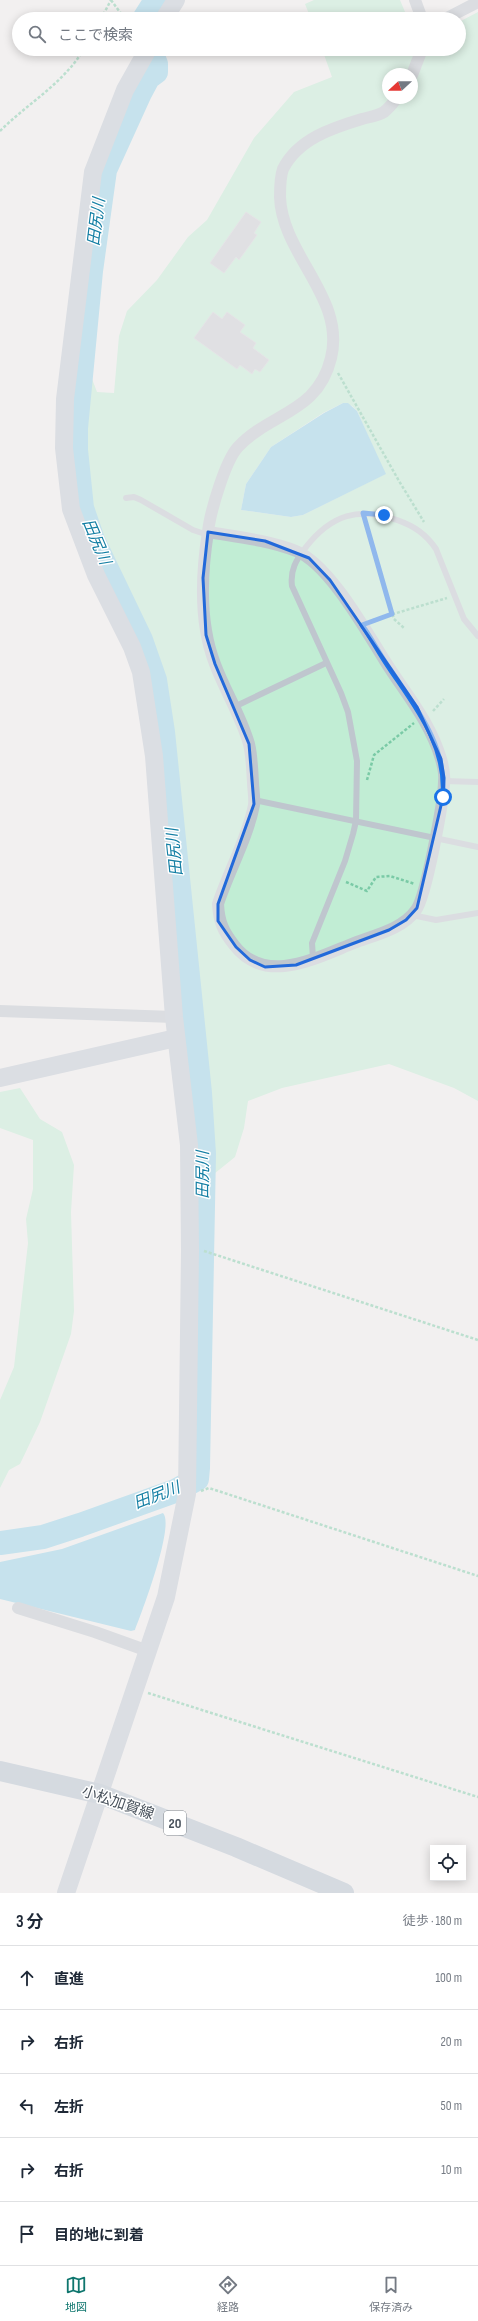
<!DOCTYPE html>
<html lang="ja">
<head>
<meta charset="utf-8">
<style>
	:root { --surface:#fff; --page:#f2f2f3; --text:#1f2937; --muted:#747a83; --line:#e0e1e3; --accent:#0f766e }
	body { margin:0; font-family:"Sofia Sans Condensed","Noto Sans JP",sans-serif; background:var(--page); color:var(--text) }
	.controls { position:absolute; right:12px; bottom:12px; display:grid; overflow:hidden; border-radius:0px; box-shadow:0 2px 10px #0003 }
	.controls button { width:36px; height:36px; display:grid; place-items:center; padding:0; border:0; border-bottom:1px solid var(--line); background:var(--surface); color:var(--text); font:20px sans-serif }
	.compass { position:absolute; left:382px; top:68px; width:36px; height:36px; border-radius:50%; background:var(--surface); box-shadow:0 2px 10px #0003; rotate:249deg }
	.stop { position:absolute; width:12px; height:12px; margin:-9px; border:3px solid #1a73e8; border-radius:50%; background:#fff }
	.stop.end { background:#1a73e8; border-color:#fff; box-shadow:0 1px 4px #0008 }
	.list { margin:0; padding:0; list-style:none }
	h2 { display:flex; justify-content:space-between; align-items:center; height:52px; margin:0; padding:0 16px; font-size:17px }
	h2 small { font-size:13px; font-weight:400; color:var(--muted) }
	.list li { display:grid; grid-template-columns:26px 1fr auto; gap:12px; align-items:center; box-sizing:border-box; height:64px; padding:0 16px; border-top:1px solid var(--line) }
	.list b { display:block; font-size:15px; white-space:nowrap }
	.list em { font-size:13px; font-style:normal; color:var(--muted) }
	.icon { flex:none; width:22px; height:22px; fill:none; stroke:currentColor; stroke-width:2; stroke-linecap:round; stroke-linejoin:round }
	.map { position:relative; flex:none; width:478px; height:1893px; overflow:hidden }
	.search { position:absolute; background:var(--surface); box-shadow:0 2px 10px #0003; left:12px; right:12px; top:12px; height:44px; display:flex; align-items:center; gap:10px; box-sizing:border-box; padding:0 14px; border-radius:22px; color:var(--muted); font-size:15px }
	.sheet { height:372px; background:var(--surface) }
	nav { display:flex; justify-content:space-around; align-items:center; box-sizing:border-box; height:56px; border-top:1px solid var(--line); background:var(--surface); font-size:11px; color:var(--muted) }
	nav a { display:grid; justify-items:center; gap:2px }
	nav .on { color:var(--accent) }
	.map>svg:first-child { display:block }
	.green { fill:#c1edd4; fill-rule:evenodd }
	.water { fill:#90d1e8 }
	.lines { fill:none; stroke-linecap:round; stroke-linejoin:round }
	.river { stroke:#90d1e8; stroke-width:24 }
	.building { fill:#caccd2; stroke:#d4d6db }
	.path { stroke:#7acaa6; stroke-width:2.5; stroke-dasharray:3 2; stroke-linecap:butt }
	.lane { stroke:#bfc6ce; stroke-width:6 }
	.street { stroke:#bfc6ce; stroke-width:12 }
	.secondary { stroke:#bfc7d2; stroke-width:18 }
	.primary { stroke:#b1becd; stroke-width:20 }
	.route { stroke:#1a73e8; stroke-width:5 }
	.marked { fill:none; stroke:#2269da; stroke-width:3; stroke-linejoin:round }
	.labels { text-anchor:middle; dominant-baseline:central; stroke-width:3; stroke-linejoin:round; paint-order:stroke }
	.shield { fill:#fff; stroke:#80868d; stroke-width:1 }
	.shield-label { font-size:14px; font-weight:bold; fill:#49525c }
	.street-label { font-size:15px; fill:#49525c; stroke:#fff }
	.water-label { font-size:16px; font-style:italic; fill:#147fa4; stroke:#fff }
</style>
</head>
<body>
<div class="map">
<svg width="478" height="1893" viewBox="0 0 478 1893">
	<rect width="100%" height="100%" fill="#f2f0f0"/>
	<g class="green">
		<polygon points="314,0 400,0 408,19 311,19 305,4"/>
		<path d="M478 12V1101L454 1088 389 1064 282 1088 248 1101 244 1128 235 1157 199 1186 194 1072 161 751 88 539 76 491 71 423 81 310 95 308 89 371 97 392 114 393 119 336 127 311 157 280 188 237 207 220 254 138 294 92 332 77 322 49H459V22ZM388 74H412V98H388ZM343 403 352 406 357 411 385 474 303 515 291 517 241 510 246 484 271 447 323 413Z"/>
		<polygon points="20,1088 40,1119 62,1132 74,1165 71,1212 74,1311 71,1334 40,1422 20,1464 9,1470 0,1488 0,1400 14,1367 28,1243 26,1219 33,1189 33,1140 0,1128 0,1092"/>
	</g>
	<g class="water">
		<polygon points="343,403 348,403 357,411 386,474 303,515 291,517 241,510 246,484 271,447 324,413"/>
		<path d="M163 1513C175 1525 142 1612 135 1630L131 1631 0 1599V1562L62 1549Z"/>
	</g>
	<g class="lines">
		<g class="river">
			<polyline points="144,19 156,0"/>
			<polyline points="0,1543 43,1537 80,1525 175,1491 197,1479 198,1468 204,1154 200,1093 163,732 155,680 141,640 93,540 82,508 76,450 76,428 91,271 105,170 140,93 148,78 156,72 156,64 150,49"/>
		</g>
	</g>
	<g class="building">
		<polygon points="246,212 261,222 254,233 257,235 239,260 236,257 224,273 210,263"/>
		<polygon points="213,312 222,319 227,312 245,325 240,332 256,343 253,348 269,360 260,372 255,369 252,374 240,365 237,369 194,338"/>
	</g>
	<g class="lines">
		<g class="path">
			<polyline points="111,0 125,19"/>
			<polyline points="101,19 111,0"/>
			<path d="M0 131C28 103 63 84 84 49"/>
			<polyline points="338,373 399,481 424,522"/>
			<polyline points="366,523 394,619 404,628"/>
			<polyline points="373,620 447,598"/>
			<polyline points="433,711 444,699"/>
			<polyline points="367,780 374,755 414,723"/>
			<polyline points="346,882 367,891 376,877 390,876 415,884"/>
			<polyline points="204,1251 478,1340"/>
			<polyline points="201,1491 209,1488 478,1576"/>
			<polyline points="148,1693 478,1797"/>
		</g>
		<g class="lane">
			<polyline points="126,498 134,497 141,500 193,530 208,535"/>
			<polyline points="234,707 326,663"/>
			<polyline points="444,781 478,782"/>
			<polyline points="254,800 478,847"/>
			<polyline points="412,915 436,920 478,913"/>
			<path d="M313 958 312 943 345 861 353 834 356 821 357 761 348 712 341 693 292 586C290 570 296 560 306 547 331 515 359 506 397 520 414 526 426 534 436 549L464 619 478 636"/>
		</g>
		<g class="street">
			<polyline points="415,0 422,19"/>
			<polyline points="445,19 478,2"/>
			<polyline points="412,75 422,49"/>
			<path d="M208 532C237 537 268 540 296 551 329 564 366 631 385 661 405 693 430 721 441 759 443 766 445 774 444 781 444 800 426 897 416 910 403 929 375 935 354 943 316 958 265 986 234 945 223 931 219 922 218 904 228 873 248 837 254 805 255 798 253 789 253 782 252 769 252 756 249 744 241 716 225 691 215 664 199 623 201 576 208 532 210 513 225 461 238 447 271 412 318 413 331 358 346 298 282 255 280 197 280 188 280 177 283 169 298 139 332 128 362 119 369 117 377 116 384 112 389 108 393 103 397 98"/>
			<polyline points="0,1011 174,1017"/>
			<polyline points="18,1608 95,1632 148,1651"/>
		</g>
		<g class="secondary">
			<polyline points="164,19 176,0"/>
			<polyline points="0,1078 176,1038"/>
			<polyline points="66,1893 166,1597 187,1494 190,1251 189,1145 174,1017 154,756 141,672 132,647 96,575 71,509 64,448 65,399 93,172 125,90 148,49"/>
		</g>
		<polyline class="primary" points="0,1771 100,1794 236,1847 344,1893"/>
	</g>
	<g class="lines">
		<path class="route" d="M384 515 363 513 392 614 362 625C372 639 380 655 390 669 417 709 447 746 443 797"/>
	</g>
	<path d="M0 0H478V1893H0ZM208 532 265 541 309 558 330 580 417 707 441 759 444 778 443 797 417 908 406 920 389 930 296 965 265 967 250 960 236 947 218 921V904L254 804 249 744 215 664 206 635 203 578Z" fill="#f2f0f0" fill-opacity=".55" fill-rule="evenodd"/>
	<path class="marked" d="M208 532 265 541 309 558 330 580 417 707 441 759 444 778 443 797 417 908 406 920 389 930 296 965 265 967 250 960 236 947 218 921V904L254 804 249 744 215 664 206 635 203 578Z"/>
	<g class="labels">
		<rect class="shield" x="164" y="1811" width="22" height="24" rx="3"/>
		<g class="shield-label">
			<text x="175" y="1823">20</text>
		</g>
		<g class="street-label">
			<text transform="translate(118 1803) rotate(19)">小松加賀線</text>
		</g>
		<g class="water-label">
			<text transform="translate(97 222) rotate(-83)">田尻川</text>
			<text transform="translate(96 542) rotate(67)">田尻川</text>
			<text transform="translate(175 852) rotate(-96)">田尻川</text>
			<text transform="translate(203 1175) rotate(-90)">田尻川</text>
			<text transform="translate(157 1496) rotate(-21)">田尻川</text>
		</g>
	</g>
</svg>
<div class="controls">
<button><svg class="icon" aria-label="locate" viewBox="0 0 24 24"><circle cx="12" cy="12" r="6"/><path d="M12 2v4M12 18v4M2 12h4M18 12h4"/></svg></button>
</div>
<svg class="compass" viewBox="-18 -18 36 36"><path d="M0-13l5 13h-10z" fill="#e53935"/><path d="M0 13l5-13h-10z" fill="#747a83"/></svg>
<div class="stop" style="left:443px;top:797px"></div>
<div class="stop end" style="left:384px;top:515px"></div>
<div class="search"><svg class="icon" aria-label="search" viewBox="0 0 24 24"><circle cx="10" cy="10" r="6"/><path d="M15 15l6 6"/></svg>ここで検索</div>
</div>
<section class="sheet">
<h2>3 分<small>徒歩 · 180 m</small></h2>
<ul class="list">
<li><svg class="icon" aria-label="ahead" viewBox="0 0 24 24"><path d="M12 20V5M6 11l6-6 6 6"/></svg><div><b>直進</b></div><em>100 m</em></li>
<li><svg class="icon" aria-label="right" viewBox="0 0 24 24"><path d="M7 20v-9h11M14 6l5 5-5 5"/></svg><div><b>右折</b></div><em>20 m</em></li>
<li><svg class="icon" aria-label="left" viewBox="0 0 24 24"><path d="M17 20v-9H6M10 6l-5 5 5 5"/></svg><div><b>左折</b></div><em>50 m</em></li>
<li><svg class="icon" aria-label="right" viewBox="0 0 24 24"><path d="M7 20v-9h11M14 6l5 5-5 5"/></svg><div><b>右折</b></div><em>10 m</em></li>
<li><svg class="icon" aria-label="arrive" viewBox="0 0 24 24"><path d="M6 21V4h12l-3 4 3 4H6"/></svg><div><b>目的地に到着</b></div></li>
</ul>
</section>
<nav>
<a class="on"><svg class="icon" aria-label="map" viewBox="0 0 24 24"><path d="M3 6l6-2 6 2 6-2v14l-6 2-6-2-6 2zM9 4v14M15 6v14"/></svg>地図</a>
<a><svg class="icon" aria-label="directions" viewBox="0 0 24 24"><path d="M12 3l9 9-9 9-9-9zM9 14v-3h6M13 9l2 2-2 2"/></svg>経路</a>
<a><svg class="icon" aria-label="saved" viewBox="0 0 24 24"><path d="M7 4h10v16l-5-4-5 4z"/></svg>保存済み</a>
</nav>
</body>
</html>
